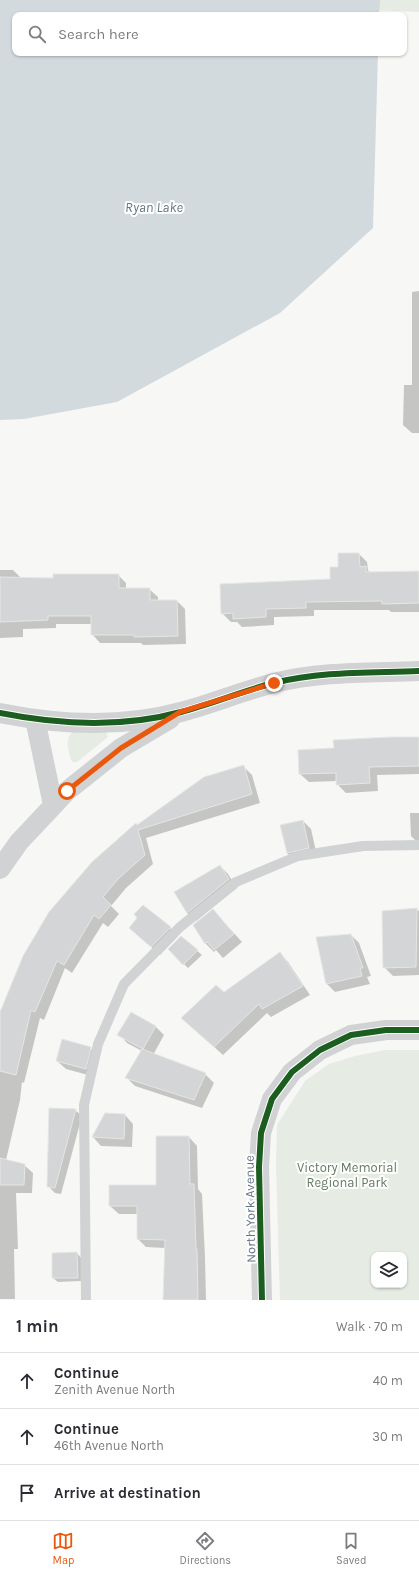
<!DOCTYPE html>
<html lang="en">
<head>
<meta charset="utf-8">
<style>
	:root { --surface:#fff; --page:#f2f2f3; --text:#2b2b33; --muted:#7c7c81; --line:#e1e1e2; --accent:#ea580c }
	body { margin:0; font-family:Karla,sans-serif; background:var(--page); color:var(--text) }
	.controls { position:absolute; right:12px; bottom:12px; display:grid; overflow:hidden; border-radius:8px; box-shadow:0 1px 3px #0004 }
	.controls button { width:36px; height:36px; display:grid; place-items:center; padding:0; border:0; border-bottom:1px solid var(--line); background:var(--surface); color:var(--text); font:20px sans-serif }
	.stop { position:absolute; width:12px; height:12px; margin:-9px; border:3px solid #ea580c; border-radius:50%; background:#fff }
	.stop.end { background:#ea580c; border-color:#fff; box-shadow:0 1px 4px #0008 }
	.list { margin:0; padding:0; list-style:none }
	h2 { display:flex; justify-content:space-between; align-items:center; height:52px; margin:0; padding:0 16px; font-size:17px }
	h2 small { font-size:13px; font-weight:400; color:var(--muted) }
	.list li { display:grid; grid-template-columns:26px 1fr auto; gap:12px; align-items:center; box-sizing:border-box; height:56px; padding:0 16px; border-top:1px solid var(--line) }
	.list b { display:block; font-size:15px; white-space:nowrap }
	.list p { margin:0; font-size:13px; white-space:nowrap; color:var(--muted) }
	.list em { font-size:13px; font-style:normal; color:var(--muted) }
	.icon { flex:none; width:22px; height:22px; fill:none; stroke:currentColor; stroke-width:2; stroke-linecap:round; stroke-linejoin:round }
	.map { position:relative; flex:none; width:419px; height:1300px; overflow:hidden }
	.search { position:absolute; background:var(--surface); box-shadow:0 1px 3px #0004; left:12px; right:12px; top:12px; height:44px; display:flex; align-items:center; gap:10px; box-sizing:border-box; padding:0 14px; border-radius:8px; color:var(--muted); font-size:15px }
	.sheet { height:220px; background:var(--surface) }
	nav { display:flex; justify-content:space-around; align-items:center; box-sizing:border-box; height:56px; border-top:1px solid var(--line); background:var(--surface); font-size:11px; color:var(--muted) }
	nav a { display:grid; justify-items:center; gap:2px }
	nav .on { color:var(--accent) }
	.map>svg:first-child { display:block }
	.green { fill:#e6ebe4; fill-rule:evenodd }
	.water { fill:#d3dade }
	.shadow { fill:#0003 }
	.building { fill:#d4d5d6; stroke:#e6e6e6 }
	.lines { fill:none; stroke-linecap:round; stroke-linejoin:round }
	.lane { stroke:#d1d2d3; stroke-width:10 }
	.street { stroke:#d1d2d3; stroke-width:20 }
	.cycleway-casing { stroke:#fff; stroke-width:8 }
	.cycleway { stroke:#1b5e20; stroke-width:6 }
	.route { stroke:#ea580c; stroke-width:5 }
	.labels { text-anchor:middle; dominant-baseline:central; stroke-width:4; stroke-linejoin:round; paint-order:stroke }
	.park-label { font-size:13px; fill:#637a61; stroke:#fff }
	.street-label { font-size:13px; fill:#657589; stroke:#fff }
	.water-label { font-size:14px; font-style:italic; fill:#617784; stroke:#fff }
</style>
</head>
<body>
<div class="map">
<svg width="419" height="1300" viewBox="0 0 419 1300">
	<rect width="100%" height="100%" fill="#f7f7f6"/>
	<g class="green">
		<polygon points="131,0 419,0 419,12"/>
		<path d="M106 731 108 737 77 762H73L71 760C69 750 64 739 73 732Z"/>
		<path d="M385 1050H419V1300H280L276 1163 277 1125 305 1081 329 1064 355 1056ZM374 1255H404V1285H374Z"/>
	</g>
	<polygon class="water" points="0,0 380,0 379,15 15,15 15,53 378,53 373,228 280,313 117,402 24,419 0,420"/>
	<g class="shadow">
		<polygon points="419,291 419,433 412,433 403,425 404,385 412,385 412,292"/>
		<polygon points="359,554 367,562 368,570 370,573 419,572 419,612 391,612 389,610 314,610 314,616 274,617 274,625 242,627 237,622 231,622 222,613 331,580 339,568"/>
		<polygon points="0,570 13,570 21,578 54,579 118,575 126,583 126,589 149,589 158,597 158,601 177,601 185,609 186,644 143,645 141,643 100,643 92,634 92,624 56,624 56,628 23,629 23,637 0,638"/>
		<polygon points="419,738 419,774 377,775 378,791 346,793 337,784 337,781 309,782 300,774 335,749"/>
		<polygon points="243,766 252,775 260,803 146,838 153,864 126,888 111,906 119,914 108,927 103,923 72,973 65,968 44,1020 40,1018 24,1083 22,1082 20,1100 6,1160 24,1165 33,1173 32,1193 16,1193 18,1249 14,1249 15,1299 0,1299 0,1014 136,824 138,826"/>
		<polygon points="410,813 419,813 419,842 417,842 411,836"/>
		<polygon points="303,821 311,829 317,856 296,861 287,853"/>
		<polygon points="220,866 228,874 237,888 196,921 187,913 175,892"/>
		<polygon points="416,909 419,911 419,975 393,976 384,967"/>
		<polygon points="213,910 242,942 223,958 216,950 214,952 206,944 195,925"/>
		<polygon points="130,928 170,928 178,936 160,955"/>
		<polygon points="351,935 359,943 371,976 367,977 370,984 335,992 327,984"/>
		<polygon points="181,937 202,955 188,968 169,949"/>
		<polygon points="280,953 288,962 310,995 271,1017 267,1013 223,1055 191,1026"/>
		<polygon points="131,1013 156,1027 164,1035 153,1055 205,1074 214,1083 202,1108 135,1086 127,1078 142,1051 127,1043 119,1034"/>
		<polygon points="90,1048 99,1056 88,1075 66,1069 57,1061"/>
		<polygon points="75,1110 82,1116 61,1194 55,1193 48,1186"/>
		<polygon points="106,1114 125,1115 133,1124 132,1147 101,1146 93,1137"/>
		<polygon points="189,1137 197,1146 198,1189 202,1194 205,1258 206,1300 164,1300 165,1248 146,1247 138,1239 138,1214 119,1214 110,1206 157,1186"/>
		<polygon points="77,1253 81,1258 81,1281 58,1282 53,1278"/>
	</g>
	<g class="building">
		<polygon points="338,553 359,553 360,567 366,566 366,572 419,571 419,603 382,604 382,601 306,602 306,608 266,609 266,617 233,619 233,613 221,614 220,584 330,579 330,567 338,567"/>
		<polygon points="53,574 119,574 119,588 150,588 150,600 177,600 178,636 134,637 134,635 91,635 91,616 48,616 48,620 0,622 0,577 53,578"/>
		<polygon points="391,737 419,737 419,766 369,767 370,783 336,785 336,773 299,774 298,750 334,748 333,740"/>
		<polygon points="244,765 252,794 138,830 145,855 118,879 103,897 111,905 99,919 94,915 64,965 57,961 35,1012 31,1010 16,1075 0,1071 0,1012 23,956 49,912 92,862 136,823 137,825 204,777"/>
		<polygon points="303,820 309,848 287,853 280,825"/>
		<polygon points="220,865 229,879 187,913 174,892"/>
		<polygon points="143,905 171,927 151,947 129,928 137,918 134,914"/>
		<polygon points="417,908 416,967 383,968 382,911"/>
		<polygon points="213,909 234,934 214,950 207,942 205,944 193,925"/>
		<polygon points="351,934 363,968 360,968 362,976 326,984 316,937"/>
		<polygon points="181,936 198,950 183,965 168,949"/>
		<polygon points="280,952 303,986 262,1009 259,1004 214,1047 181,1018 216,985 224,992"/>
		<polygon points="131,1012 156,1026 143,1049 117,1035"/>
		<polygon points="62,1039 91,1047 86,1069 56,1061"/>
		<polygon points="142,1049 206,1073 194,1100 125,1078"/>
		<polygon points="49,1108 76,1109 55,1188 47,1187"/>
		<polygon points="105,1113 125,1114 124,1139 92,1137"/>
		<polygon points="156,1136 189,1136 190,1184 194,1184 196,1249 197,1249 198,1300 163,1300 165,1240 137,1239 137,1206 109,1206 109,1185 156,1185"/>
		<polygon points="0,1158 25,1164 24,1185 0,1185"/>
		<polygon points="77,1252 78,1278 52,1278 52,1253"/>
	</g>
	<g class="lines">
		<polyline class="lane" points="86,1300 84,1105 98,1044 124,984 180,927 236,882 298,856 363,846 419,845"/>
		<g class="street">
			<path d="M0 713C60 725 122 728 181 712 212 704 242 691 274 683 321 671 370 673 419 671"/>
			<polyline points="35,719 53,805"/>
			<polyline points="0,869 19,842 67,791 121,748 170,719"/>
			<polyline points="262,1300 259,1167 261,1133 272,1099 292,1072 320,1050 351,1035 386,1030 419,1030"/>
		</g>
		<g class="cycleway-casing">
			<g id="cycleway">
				<path d="M0 713C60 725 122 728 181 712 212 704 242 691 274 683 321 671 370 673 419 671"/>
				<polyline points="262,1300 259,1167 261,1133 272,1099 292,1072 320,1050 351,1035 386,1030 419,1030"/>
			</g>
		</g>
		<use href="#cycleway" class="cycleway"/>
	</g>
	<g class="lines">
		<polyline class="route" points="67,791 121,748 180,712 274,683"/>
	</g>
	<g class="labels">
		<g class="park-label">
			<text x="347" y="1167">Victory Memorial<tspan x="347" dy="15">Regional Park</tspan></text>
		</g>
		<g class="street-label">
			<text transform="translate(250 1209) rotate(-91)">North York Avenue</text>
		</g>
		<g class="water-label">
			<text x="154" y="207">Ryan Lake</text>
		</g>
	</g>
</svg>
<div class="controls">
<button><svg class="icon" aria-label="layers" viewBox="0 0 24 24"><path d="M12 4l9 5-9 5-9-5zM3 14l9 5 9-5"/></svg></button>
</div>
<div class="stop" style="left:67px;top:791px"></div>
<div class="stop end" style="left:274px;top:683px"></div>
<div class="search"><svg class="icon" aria-label="search" viewBox="0 0 24 24"><circle cx="10" cy="10" r="6"/><path d="M15 15l6 6"/></svg>Search here</div>
</div>
<section class="sheet">
<h2>1 min<small>Walk · 70 m</small></h2>
<ul class="list">
<li><svg class="icon" aria-label="ahead" viewBox="0 0 24 24"><path d="M12 20V5M6 11l6-6 6 6"/></svg><div><b>Continue</b><p>Zenith Avenue North</p></div><em>40 m</em></li>
<li><svg class="icon" aria-label="ahead" viewBox="0 0 24 24"><path d="M12 20V5M6 11l6-6 6 6"/></svg><div><b>Continue</b><p>46th Avenue North</p></div><em>30 m</em></li>
<li><svg class="icon" aria-label="arrive" viewBox="0 0 24 24"><path d="M6 21V4h12l-3 4 3 4H6"/></svg><div><b>Arrive at destination</b></div></li>
</ul>
</section>
<nav>
<a class="on"><svg class="icon" aria-label="map" viewBox="0 0 24 24"><path d="M3 6l6-2 6 2 6-2v14l-6 2-6-2-6 2zM9 4v14M15 6v14"/></svg>Map</a>
<a><svg class="icon" aria-label="directions" viewBox="0 0 24 24"><path d="M12 3l9 9-9 9-9-9zM9 14v-3h6M13 9l2 2-2 2"/></svg>Directions</a>
<a><svg class="icon" aria-label="saved" viewBox="0 0 24 24"><path d="M7 4h10v16l-5-4-5 4z"/></svg>Saved</a>
</nav>
</body>
</html>
